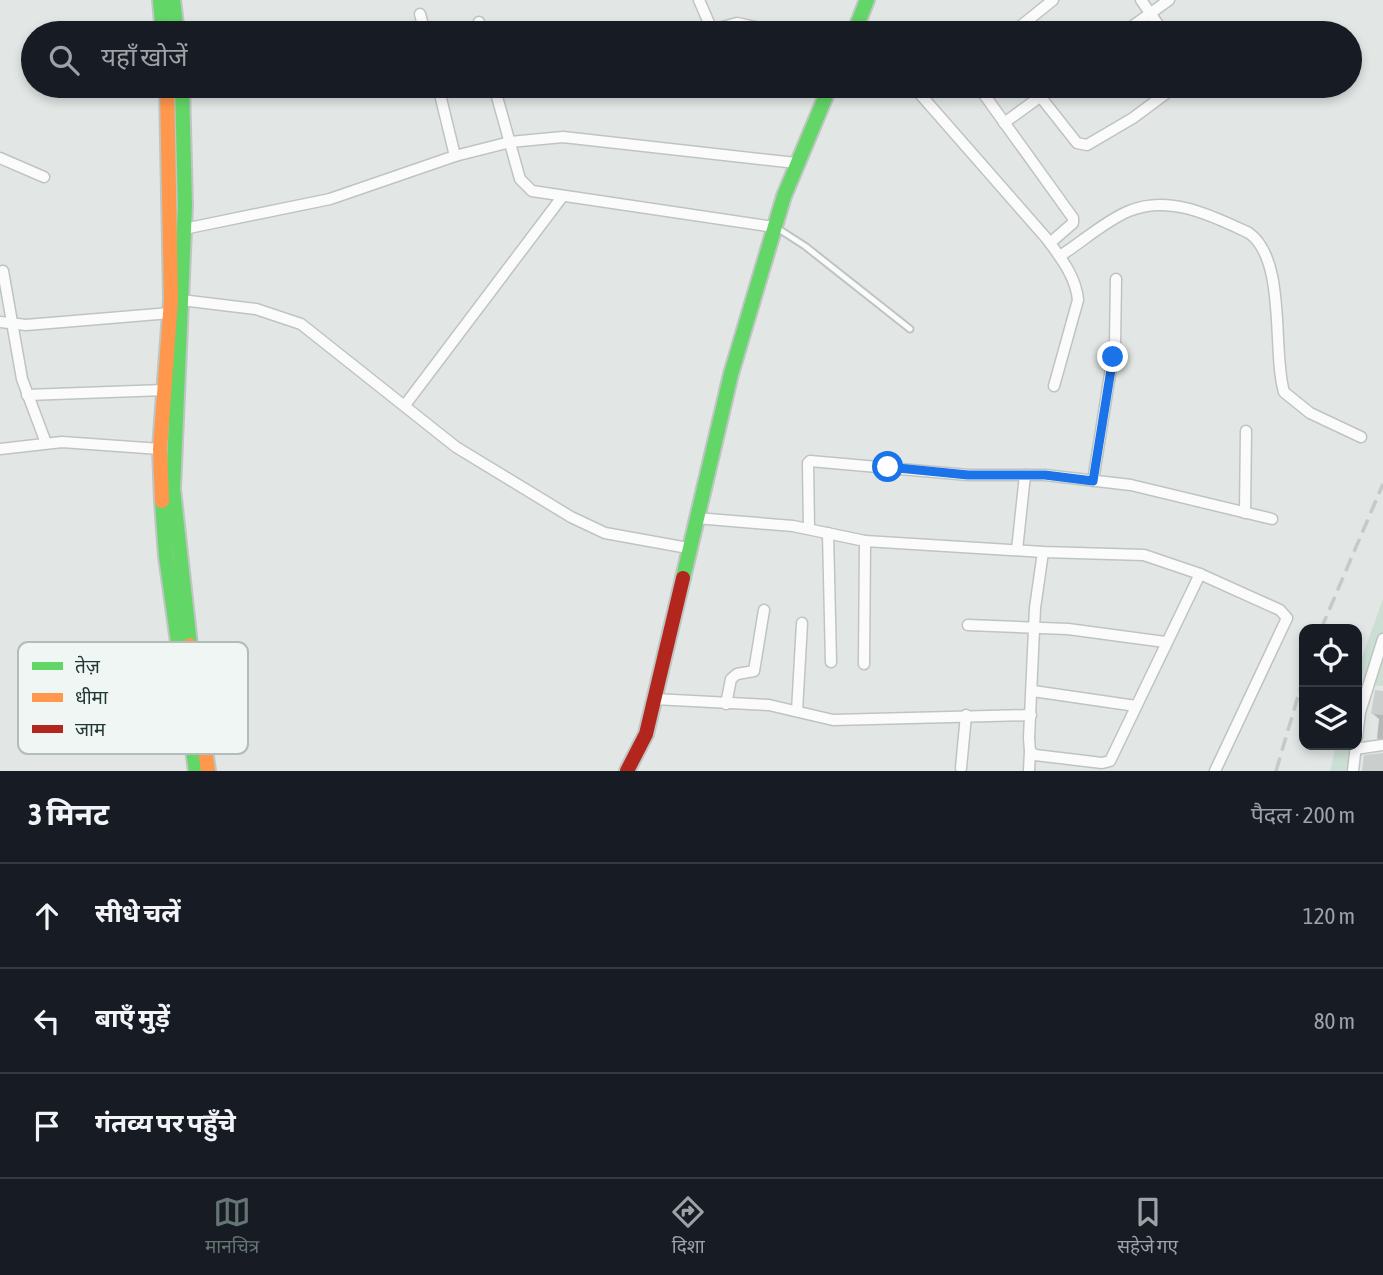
<!DOCTYPE html>
<html lang="hi">
<head>
<meta charset="utf-8">
<style>
	:root { --surface:#171b24; --page:#242831; --text:#f1f3f6; --muted:#9ea1a6; --line:#363941; --accent:#657573 }
	body { margin:0; font-family:"Asap Condensed","Noto Sans Devanagari",sans-serif; background:var(--page); color:var(--text) }
	.controls { position:absolute; right:21px; bottom:21px; display:grid; overflow:hidden; border-radius:14px; box-shadow:0 4px 10px #0003 }
	.controls button { width:63px; height:63px; display:grid; place-items:center; padding:0; border:0; border-bottom:2px solid var(--line); background:var(--surface); color:var(--text); font:35px sans-serif }
	.stop { position:absolute; width:21px; height:21px; margin:-16px; border:5px solid #1a73e8; border-radius:50%; background:#fff }
	.stop.end { background:#1a73e8; border-color:#fff; box-shadow:0 2px 7px #0008 }
	.list { margin:0; padding:0; list-style:none }
	h2 { display:flex; justify-content:space-between; align-items:center; height:91px; margin:0; padding:0 28px; font-size:30px }
	h2 small { font-size:23px; font-weight:400; color:var(--muted) }
	.list li { display:grid; grid-template-columns:46px 1fr auto; gap:21px; align-items:center; box-sizing:border-box; height:105px; padding:0 28px; border-top:2px solid var(--line) }
	.list b { display:block; font-size:26px; white-space:nowrap }
	.list em { font-size:23px; font-style:normal; color:var(--muted) }
	.icon { flex:none; width:38px; height:38px; fill:none; stroke:currentColor; stroke-width:2; stroke-linecap:round; stroke-linejoin:round }
	.map { position:relative; flex:none; width:1383px; height:771px; overflow:hidden }
	.search { position:absolute; background:var(--surface); box-shadow:0 4px 10px #0003; left:21px; right:21px; top:21px; height:77px; display:flex; align-items:center; gap:18px; box-sizing:border-box; padding:0 24px; border-radius:38px; color:var(--muted); font-size:26px }
	.sheet { height:406px; background:var(--surface) }
	nav { display:flex; justify-content:space-around; align-items:center; box-sizing:border-box; height:98px; border-top:2px solid var(--line); background:var(--surface); font-size:19px; color:var(--muted) }
	nav a { display:grid; justify-items:center; gap:4px }
	nav .on { color:var(--accent) }
	.map>svg:first-child { display:block }
	.green { fill:#ccdfd4 }
	.shadow { fill:#0003 }
	.building { fill:#cacecd }
	.lines { fill:none; stroke-linecap:round; stroke-linejoin:round }
	.lane-casing { stroke:#bfc4c2; stroke-width:9 }
	.street-casing { stroke:#bfc4c2; stroke-width:13 }
	.fast-casing { stroke:#bec5c3; stroke-width:18 }
	.slow-casing { stroke:#bec5c3; stroke-width:18 }
	.jam-casing { stroke:#bec5c3; stroke-width:18 }
	.lane { stroke:#fbfbfb; stroke-width:5 }
	.street { stroke:#fbfbfb; stroke-width:10 }
	.fast { stroke:#63d668; stroke-width:14 }
	.slow { stroke:#ff974d; stroke-width:14 }
	.jam { stroke:#b3261e; stroke-width:14 }
	.rail { stroke:#c6c9c9; stroke-width:3.5; stroke-dasharray:14 7; stroke-linecap:butt }
	.route { stroke:#1a73e8; stroke-width:9 }
	.key { fill:#f0f6f4; stroke:#b2bdbb; stroke-width:2 }
	.key-label { font-size:19px; fill:#223835 }
</style>
</head>
<body>
<div class="map">
<svg width="1383" height="771" viewBox="0 0 1383 771">
	<rect width="100%" height="100%" fill="#e2e7e5"/>
	<polygon class="green" points="1383,599 1383,686 1371,685 1356,771 1330,771 1336,745 1357,745 1357,671"/>
	<polygon class="shadow" points="1383,693 1383,744 1382,744 1377,738 1379,719 1373,714"/>
	<g class="building">
		<polygon points="1375,690 1383,691 1383,715 1371,714"/>
		<polygon points="1383,753 1383,771 1362,771 1364,755"/>
	</g>
	<g class="lines">
		<g class="lane-casing">
			<polyline id="lane" points="777,228 805,246 910,329"/>
		</g>
		<g class="street-casing">
			<g id="street">
				<polyline points="699,0 712,30"/>
				<polyline points="1141,0 1164,33"/>
				<polyline points="420,14 425,33"/>
				<polyline points="860,21 870,33"/>
				<polyline points="479,22 482,33"/>
				<polyline points="701,33 737,23 782,33"/>
				<polyline points="1012,33 1053,0"/>
				<polyline points="1123,33 1169,0"/>
				<polyline points="438,86 455,156"/>
				<polyline points="494,86 520,179 532,191 774,227"/>
				<path d="M913 86 1047 239C1061 258 1076 277 1078 300L1054 386"/>
				<polyline points="978,86 1073,218 1073,223 1050,243"/>
				<polyline points="1032,86 1077,143 1087,145 1133,118 1176,86"/>
				<polyline points="1004,123 1055,86"/>
				<polyline points="0,158 44,177"/>
				<polyline points="184,229 330,199 455,156 510,142 563,137 796,163"/>
				<path d="M1060 256C1082 242 1105 221 1129 211 1169 194 1213 216 1249 233 1287 260 1272 352 1284 392L1310 413 1361 437"/>
				<polyline points="3,271 22,379 46,443"/>
				<polyline points="181,300 256,309 301,324 456,447 571,517 605,533 688,548"/>
				<polyline points="0,322 26,325 170,313"/>
				<polyline points="27,395 164,390"/>
				<polyline points="405,405 562,197"/>
				<polyline points="0,449 62,442 160,449"/>
				<polyline points="1093,481 1115,343 1116,279"/>
				<polyline points="1245,513 1246,431"/>
				<polyline points="696,518 793,526 865,541 1043,552 1144,555 1200,574 1280,610 1287,618 1215,771"/>
				<polyline points="809,528 808,463 810,461 968,475 1045,475 1131,485 1272,519"/>
				<polyline points="828,533 831,662"/>
				<polyline points="1017,550 1025,475"/>
				<polyline points="1043,552 1035,608 1029,738 1030,751 1035,755 1102,763 1110,761 1200,574"/>
				<polyline points="968,625 1068,629 1165,642"/>
				<polyline points="864,664 865,541"/>
				<polyline points="1033,691 1136,706"/>
				<polyline points="654,699 769,705 833,720 1031,715"/>
				<polyline points="726,704 731,679 737,674 754,671 764,610"/>
				<polyline points="797,711 802,623"/>
				<polyline points="1357,737 1360,712 1383,639"/>
				<polyline points="1355,749 1383,745"/>
				<polyline points="961,768 966,715"/>
				<polyline points="1029,771 1030,751"/>
				<polyline points="1353,771 1356,745"/>
			</g>
		</g>
		<g class="fast-casing">
			<g id="fast">
				<polyline points="160,0 163,33"/>
				<polyline points="173,0 177,33"/>
				<polyline points="854,33 867,0"/>
				<polyline points="182,86 185,206 173,489 190,645"/>
				<polyline points="162,501 166,556 196,771"/>
				<polyline points="683,578 731,374 784,196 830,86"/>
			</g>
		</g>
		<g class="slow-casing">
			<g id="slow">
				<polyline points="162,501 160,449 171,300 167,86"/>
				<polyline points="190,645 208,771"/>
			</g>
		</g>
		<g class="jam-casing">
			<polyline id="jam" points="627,771 646,734 683,578"/>
		</g>
		<use href="#lane" class="lane"/>
		<use href="#street" class="street"/>
		<use href="#fast" class="fast"/>
		<use href="#slow" class="slow"/>
		<use href="#jam" class="jam"/>
		<g class="rail">
			<polyline points="1321,629 1383,484"/>
			<polyline points="1276,771 1304,676"/>
		</g>
	</g>
	<g class="lines">
		<polyline class="route" points="888,467 968,475 1045,475 1093,481 1113,357"/>
	</g>
	<rect x="18" y="642" width="230" height="112" rx="10" class="key"/>
	<rect x="32" y="662" width="31" height="8" fill="#63d668"/>
	<rect x="32" y="693" width="31" height="9" fill="#ff974d"/>
	<rect x="32" y="725" width="31" height="8" fill="#b3261e"/>
	<g class="key-label">
		<text x="75" y="673">तेज़</text>
		<text x="75" y="704">धीमा</text>
		<text x="75" y="736">जाम</text>
	</g>
</svg>
<div class="controls">
<button><svg class="icon" aria-label="locate" viewBox="0 0 24 24"><circle cx="12" cy="12" r="6"/><path d="M12 2v4M12 18v4M2 12h4M18 12h4"/></svg></button>
<button><svg class="icon" aria-label="layers" viewBox="0 0 24 24"><path d="M12 4l9 5-9 5-9-5zM3 14l9 5 9-5"/></svg></button>
</div>
<div class="stop" style="left:888px;top:467px"></div>
<div class="stop end" style="left:1113px;top:357px"></div>
<div class="search"><svg class="icon" aria-label="search" viewBox="0 0 24 24"><circle cx="10" cy="10" r="6"/><path d="M15 15l6 6"/></svg>यहाँ खोजें</div>
</div>
<section class="sheet">
<h2>3 मिनट<small>पैदल · 200 m</small></h2>
<ul class="list">
<li><svg class="icon" aria-label="ahead" viewBox="0 0 24 24"><path d="M12 20V5M6 11l6-6 6 6"/></svg><div><b>सीधे चलें</b></div><em>120 m</em></li>
<li><svg class="icon" aria-label="left" viewBox="0 0 24 24"><path d="M17 20v-9H6M10 6l-5 5 5 5"/></svg><div><b>बाएँ मुड़ें</b></div><em>80 m</em></li>
<li><svg class="icon" aria-label="arrive" viewBox="0 0 24 24"><path d="M6 21V4h12l-3 4 3 4H6"/></svg><div><b>गंतव्य पर पहुँचे</b></div></li>
</ul>
</section>
<nav>
<a class="on"><svg class="icon" aria-label="map" viewBox="0 0 24 24"><path d="M3 6l6-2 6 2 6-2v14l-6 2-6-2-6 2zM9 4v14M15 6v14"/></svg>मानचित्र</a>
<a><svg class="icon" aria-label="directions" viewBox="0 0 24 24"><path d="M12 3l9 9-9 9-9-9zM9 14v-3h6M13 9l2 2-2 2"/></svg>दिशा</a>
<a><svg class="icon" aria-label="saved" viewBox="0 0 24 24"><path d="M7 4h10v16l-5-4-5 4z"/></svg>सहेजे गए</a>
</nav>
</body>
</html>
